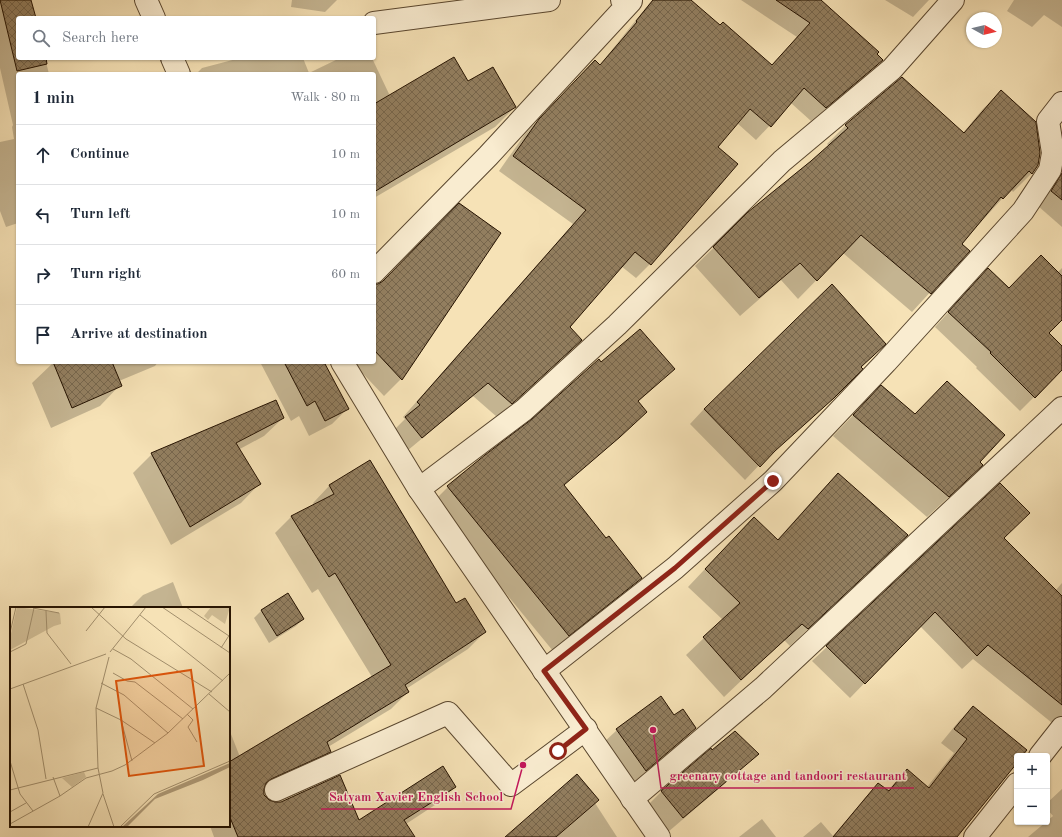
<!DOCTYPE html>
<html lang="en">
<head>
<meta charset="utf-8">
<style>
	:root { --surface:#fff; --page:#f2f2f3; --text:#1f2937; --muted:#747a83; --line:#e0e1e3 }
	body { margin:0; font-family:"Old Standard TT",serif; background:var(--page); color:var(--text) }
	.controls { position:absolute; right:12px; bottom:12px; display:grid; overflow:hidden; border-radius:4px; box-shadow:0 1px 3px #0004 }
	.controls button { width:36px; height:36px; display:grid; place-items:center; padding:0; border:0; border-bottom:1px solid var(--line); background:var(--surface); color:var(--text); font:20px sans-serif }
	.compass { position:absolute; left:966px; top:12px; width:36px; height:36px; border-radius:50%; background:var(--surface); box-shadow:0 1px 3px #0004; rotate:98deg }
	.stop { position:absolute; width:12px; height:12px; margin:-9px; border:3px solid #8f2418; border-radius:50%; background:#fff }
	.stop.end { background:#8f2418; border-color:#fff; box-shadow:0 1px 4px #0008 }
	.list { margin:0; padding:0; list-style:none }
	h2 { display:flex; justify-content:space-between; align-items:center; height:52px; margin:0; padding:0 16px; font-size:17px }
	h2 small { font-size:13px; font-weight:400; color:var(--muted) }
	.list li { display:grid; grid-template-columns:26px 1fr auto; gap:12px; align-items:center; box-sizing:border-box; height:60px; padding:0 16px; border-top:1px solid var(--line) }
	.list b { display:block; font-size:15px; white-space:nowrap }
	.list em { font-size:13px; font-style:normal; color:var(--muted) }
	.icon { flex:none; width:22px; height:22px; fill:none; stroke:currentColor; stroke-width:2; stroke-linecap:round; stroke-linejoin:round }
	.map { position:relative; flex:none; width:1062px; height:837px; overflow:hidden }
	.search { position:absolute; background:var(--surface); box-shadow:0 1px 3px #0004; left:16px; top:16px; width:360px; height:44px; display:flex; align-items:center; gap:10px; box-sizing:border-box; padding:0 14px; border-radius:4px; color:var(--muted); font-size:15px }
	.panel { position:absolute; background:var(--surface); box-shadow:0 1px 3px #0004; left:16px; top:72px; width:360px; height:292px; border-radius:4px }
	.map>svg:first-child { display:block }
	.shadow { fill:#0003 }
	.building { fill:url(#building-cross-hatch); stroke:#251200 }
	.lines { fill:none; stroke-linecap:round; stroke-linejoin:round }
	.minor-casing { stroke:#59462e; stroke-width:24 }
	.minor { stroke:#f9ecd0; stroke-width:22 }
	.route { stroke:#8f2418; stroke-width:5 }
	.inset-road { fill:none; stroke:#a28f6d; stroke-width:1 }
	.view { fill:#de550b; fill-opacity:0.15; stroke:#de550b; stroke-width:2 }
	.inset-edge { fill:none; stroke:#251200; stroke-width:2 }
	.leader { fill:none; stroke:#c2185b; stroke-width:1.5 }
	.callout-dot { fill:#c2185b; stroke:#f9ecd0; stroke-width:1.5 }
	.callout-label { font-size:13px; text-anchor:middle; font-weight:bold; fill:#c2185b; stroke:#f9ecd0; stroke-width:3; stroke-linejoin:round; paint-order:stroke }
</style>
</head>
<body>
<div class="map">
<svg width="1062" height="837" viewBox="0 0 1062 837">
	<defs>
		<pattern id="building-cross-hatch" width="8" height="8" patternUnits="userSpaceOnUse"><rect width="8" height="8" fill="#927e5f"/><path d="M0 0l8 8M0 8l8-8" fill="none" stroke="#77664c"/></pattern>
	</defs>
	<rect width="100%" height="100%" fill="#f6e2b6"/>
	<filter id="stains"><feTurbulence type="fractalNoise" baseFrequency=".005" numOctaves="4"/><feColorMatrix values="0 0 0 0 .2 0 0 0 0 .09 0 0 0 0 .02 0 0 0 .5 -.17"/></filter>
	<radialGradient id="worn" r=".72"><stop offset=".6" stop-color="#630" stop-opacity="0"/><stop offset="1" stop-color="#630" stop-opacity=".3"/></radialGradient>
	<g class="shadow">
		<polygon points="0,0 30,0 35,18 18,18 18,58 45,58 49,74 18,74 18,223 6,227 0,211 0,142 14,139 12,127 13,125 0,68"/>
		<polygon points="292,0 337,0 325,12 291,7"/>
		<polygon points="652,0 690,0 689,23 771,66 797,37 741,0 820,0 882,60 868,74 811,121 791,103 756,140 737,123 716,147 650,264 636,278 621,266 569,327 566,354 497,417 473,396 407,451 392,432 405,419 403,417 573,224 499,171 525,134 581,75 599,66"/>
		<polygon points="885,0 929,0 913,17"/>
		<polygon points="1014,0 1062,0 1062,27 1044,15 1032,27 1007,11"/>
		<polygon points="240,58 303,58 309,73 340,58 372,58 390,96 468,83 515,107 495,127 374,198 374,74 196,74 202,68"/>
		<polygon points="902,78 963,133 982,110 1001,91 1032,173 1013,192 1011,189 961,244 968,251 912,312 843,253 798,299 781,280 740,316 695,266 749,213 829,146 827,144 845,126"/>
		<polygon points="1062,164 1062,227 1038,206"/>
		<polygon points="1062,268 1062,319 1048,333 1062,347 1062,369 1020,411 976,368 977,367 935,327 974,284 1009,289 1057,273"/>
		<polygon points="374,285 401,379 384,396 352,362 374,362"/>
		<polygon points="54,362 158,362 155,366 119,381 120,385 100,406 51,428 32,383"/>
		<polygon points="260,362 323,362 347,409 332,424 309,436 299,416 291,421"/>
		<polygon points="601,363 674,369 637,403 630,427 563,486 606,539 641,578 625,593 553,651 432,503 448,487 486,455 533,420"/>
		<polygon points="860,368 819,412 763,461 745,480 690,424 704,409"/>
		<polygon points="861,407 952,494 927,517 833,436"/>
		<polygon points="283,418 264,436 238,450 259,484 241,503 171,545 133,473 152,454"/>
		<polygon points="370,461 456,605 485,632 468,649 406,689 408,692 391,709 328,747 330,751 313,768 263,791 264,796 268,801 358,821 455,787 438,803 406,824 414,837 214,837 210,826 229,826 229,729 240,757 372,677 318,589 312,593 275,533 292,516 314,505 313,503 329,486"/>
		<polygon points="838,474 889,552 790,646 784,640 724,697 686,655 723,620 688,587 737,535 777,540 821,491"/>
		<polygon points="992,492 1002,538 1055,591 1062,583 1062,731 973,659 962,669 920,626 850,698 812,661"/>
		<polygon points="173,582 183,608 130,608 143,595"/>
		<polygon points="287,594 303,619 296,626 269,643 254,618 261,611"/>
		<polygon points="973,707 1021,756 1017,756 1017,761 956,837 803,837 821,822 833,836 865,798 878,784 887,791 907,770 927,787 954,753 941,743 959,721"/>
		<polygon points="674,717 695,728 681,742 631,784 602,744 617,730"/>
		<polygon points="712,751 757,754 743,768 668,832 647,806 662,791"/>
		<polygon points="1062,789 1062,837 1028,837 1053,816 1047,809 1047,803"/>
		<polygon points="595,803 617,837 506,837"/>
		<polygon points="762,819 776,837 739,837"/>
	</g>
	<g class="building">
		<polygon points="0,0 31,0 36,18 18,18 18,58 46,58 47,64 17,71"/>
		<polygon points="653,0 691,0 720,25 723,22 772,65 810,23 776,0 821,0 879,52 877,54 883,60 826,108 804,88 771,127 750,109 718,147 738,164 651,265 635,252 570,327 582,340 512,404 488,383 422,438 405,417 420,405 417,402 586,210 513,156 539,119 595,60 600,65 637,22 636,21"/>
		<polygon points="454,57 468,81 493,67 516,107 374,192 374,104"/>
		<polygon points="902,77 964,133 1001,90 1036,122 1040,153 1038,165 1032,174 1029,171 1003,199 1001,197 962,244 970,251 931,294 861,235 817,281 800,263 759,298 713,247 748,212 811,161 848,128 845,125"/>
		<polygon points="1062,173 1062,200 1051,191"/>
		<polygon points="459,203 501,233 402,380 374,350 374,284 378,284 383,281"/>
		<polygon points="1041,255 1062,276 1062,320 1049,333 1062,346 1062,370 1035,398 990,353 991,352 948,312 988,268 1009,288"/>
		<polygon points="832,284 886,344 861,367 863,369 834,398 775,451 760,467 704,409"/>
		<polygon points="640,329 675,369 638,401 647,412 620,437 564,485 606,538 609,536 642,578 569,636 447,486 485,455 532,419 599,359 601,362"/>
		<polygon points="53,362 112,362 122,386 72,408"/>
		<polygon points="284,362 324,362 349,409 325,421 315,401 307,406"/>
		<polygon points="947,381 1005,435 980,462 983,465 949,497 853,415 881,385 915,414"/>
		<polygon points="276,400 284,418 236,443 261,484 190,527 151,453"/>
		<polygon points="370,460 456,603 465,598 486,632 405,685 409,692 327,742 331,752 271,779 266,783 264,789 264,795 269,800 275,802 281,802 340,775 359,820 443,766 456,787 404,820 415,837 238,837 229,815 229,762 391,665 335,573 329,577 291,516 334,494 329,485"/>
		<polygon points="838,473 908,535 808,629 802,624 741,680 703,637 740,603 705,569 754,517 778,540"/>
		<polygon points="1000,483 1030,513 1004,538 1062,596 1062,705 988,645 977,656 935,612 865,684 826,646"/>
		<polygon points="288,593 304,619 277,636 261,610"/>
		<polygon points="661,696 674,715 683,709 696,728 646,771 616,729"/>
		<polygon points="973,706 1027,750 1022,756 1017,756 1017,763 957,837 833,837 878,783 889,791 907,769 929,788 967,739 954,729"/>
		<polygon points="735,731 759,754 683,818 661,791 711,748 712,750"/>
		<polygon points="577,774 599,800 556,837 505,837"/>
	</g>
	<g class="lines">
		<g class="minor-casing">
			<g id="minor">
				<polyline points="146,0 154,18"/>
				<polyline points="374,23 549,0"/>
				<polyline points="172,58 179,74"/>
				<polyline points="374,272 488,156 631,1 622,0"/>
				<polyline points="342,362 419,489 659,837"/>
				<polyline points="419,489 524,410 617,325 782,161 892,69 953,0"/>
				<polyline points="544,671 675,568 773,481 886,362 1023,211 1050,170 1053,153 1048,121 1062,103"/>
				<polyline points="1040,756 1062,728"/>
				<polyline points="276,790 448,713 511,785 586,729"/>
				<polyline points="632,799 763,688 1062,408"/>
				<polyline points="975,837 1017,784"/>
			</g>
		</g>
		<use href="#minor" class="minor"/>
	</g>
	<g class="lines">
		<polyline class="route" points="558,751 586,729 544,671 675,568 773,481"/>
	</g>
	<g transform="translate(10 607)">
		<rect width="220" height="220" fill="#f6e2b6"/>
		<path d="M7 0 50 6 51 17 44 19 0 43V31ZM74 165 76 170 62 180 52 171Z" fill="#d2bf97"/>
		<path d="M201 0H220L215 17 202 8 198 13 194 9Z" fill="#d2bf97"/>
		<path d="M220 156V160L193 173 145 192 117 220H112L148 187Z" fill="#af9b78"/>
		<path class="inset-road" d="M81 0 116 32 202 85M152 0 220 46M176 0 219 29M23 1 49 6M36 4 37 26 61 57M130 8 213 74M76 24 95 0M0 26 6 0M211 41 220 27M103 42 121 52 183 102M0 45 16 37 24 1M100 45 136 0M103 66 117 74 125 75 173 112M91 76 114 88 158 126M13 77 28 123 36 172M0 82 96 47M199 87 220 105M86 101 111 113M177 107 183 113 178 120 187 135M0 154 10 187 23 204M122 154 111 113 145 136M43 170 50 189 76 171 102 164 115 158 158 126 220 66M0 183 88 161M93 187 104 220M0 205 16 196M0 217 50 189M78 220 93 186 88 161 86 101 99 50M110 220 144 187 220 154"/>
		<path class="view" d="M181 63 194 159 119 169 106 74Z"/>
		<rect width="220" height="220" class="inset-edge"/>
	</g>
	<path class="leader" d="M653 730L661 788H914M523 765L511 809H321"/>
	<g class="callout-dot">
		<circle cx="653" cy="730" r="4"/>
		<circle cx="523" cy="765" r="4"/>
	</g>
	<g class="callout-label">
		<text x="788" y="780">greenary cottage and tandoori restaurant</text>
		<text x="416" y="801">Satyam Xavier English School</text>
	</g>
	<rect width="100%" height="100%" filter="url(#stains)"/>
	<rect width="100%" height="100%" fill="url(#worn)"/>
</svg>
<div class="controls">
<button>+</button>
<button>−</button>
</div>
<svg class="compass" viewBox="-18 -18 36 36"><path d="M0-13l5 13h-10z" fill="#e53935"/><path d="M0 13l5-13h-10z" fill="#747a83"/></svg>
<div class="stop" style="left:558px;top:751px"></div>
<div class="stop end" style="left:773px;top:481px"></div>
<div class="search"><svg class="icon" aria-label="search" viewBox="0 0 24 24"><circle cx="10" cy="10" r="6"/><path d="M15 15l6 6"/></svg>Search here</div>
<section class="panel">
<h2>1 min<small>Walk · 80 m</small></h2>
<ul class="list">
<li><svg class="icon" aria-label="ahead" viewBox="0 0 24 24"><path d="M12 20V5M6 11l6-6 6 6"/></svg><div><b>Continue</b></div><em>10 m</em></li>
<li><svg class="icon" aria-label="left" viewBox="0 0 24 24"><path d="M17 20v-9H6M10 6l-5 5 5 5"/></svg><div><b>Turn left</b></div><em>10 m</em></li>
<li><svg class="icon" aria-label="right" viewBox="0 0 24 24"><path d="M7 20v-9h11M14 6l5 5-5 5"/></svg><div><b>Turn right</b></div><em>60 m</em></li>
<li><svg class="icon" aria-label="arrive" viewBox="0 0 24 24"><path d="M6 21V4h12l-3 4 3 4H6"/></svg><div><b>Arrive at destination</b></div></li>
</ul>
</section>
</div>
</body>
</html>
